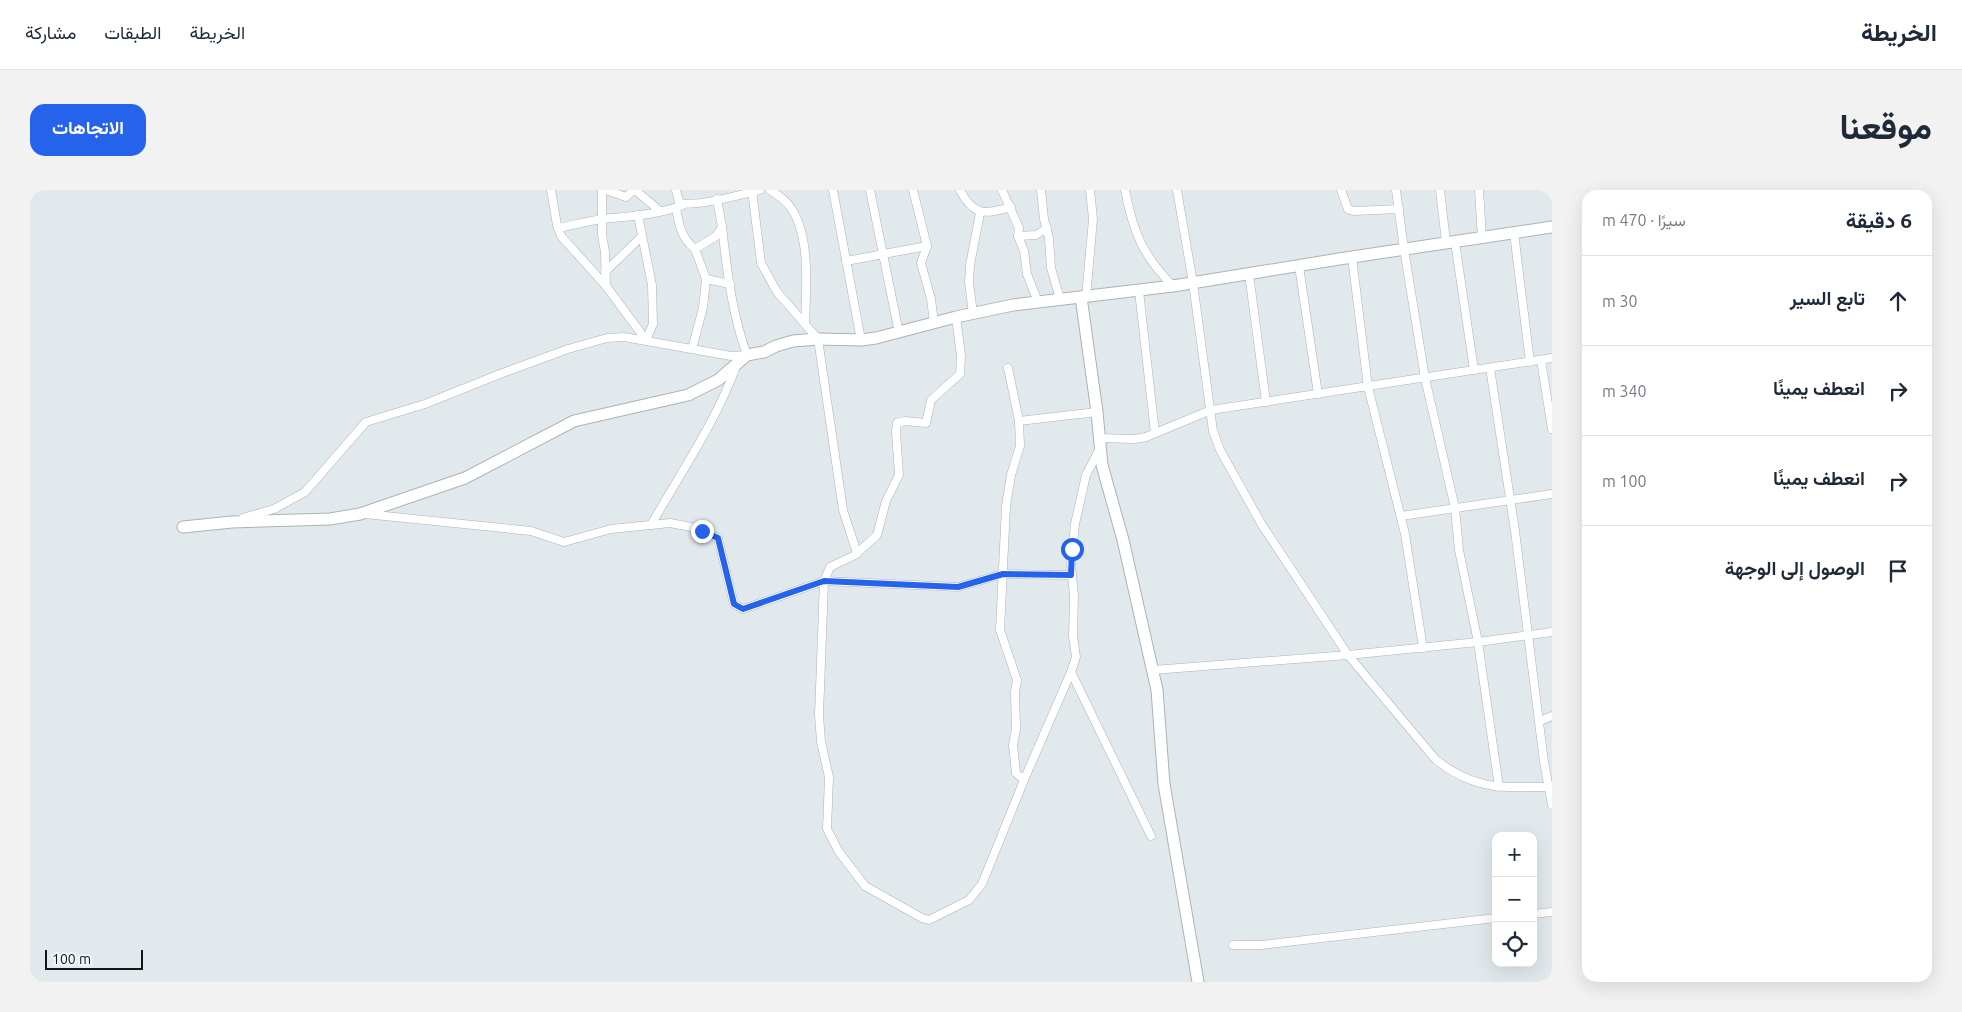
<!DOCTYPE html>
<html lang="ar">
<head>
<meta charset="utf-8">
<style>
	:root { --surface:#fff; --page:#f2f2f3; --text:#1f2937; --muted:#747a83; --line:#e0e1e3; --accent:#2563eb }
	body { margin:0; font-family:Ubuntu,Vazirmatn,sans-serif; background:var(--page); color:var(--text); direction:rtl }
	.controls { position:absolute; right:15px; bottom:15px; display:grid; overflow:hidden; border-radius:10px; box-shadow:0 5px 20px #0002 }
	.controls button { width:45px; height:45px; display:grid; place-items:center; padding:0; border:0; border-bottom:1px solid var(--line); background:var(--surface); color:var(--text); font:25px sans-serif }
	.scale { position:absolute; left:15px; bottom:12px; width:98px; box-sizing:border-box; padding-left:5px; border:2px solid #141718; border-top:0; font-size:14px; line-height:18px; white-space:nowrap; color:#141718; -webkit-text-stroke:4px #eff6fb; paint-order:stroke }
	.stop { position:absolute; width:15px; height:15px; margin:-11px; border:4px solid #2563eb; border-radius:50%; background:#fff }
	.stop.end { background:#2563eb; border-color:#fff; box-shadow:0 1px 5px #0008 }
	.list { margin:0; padding:0; list-style:none }
	h2 { display:flex; justify-content:space-between; align-items:center; height:65px; margin:0; padding:0 20px; font-size:21px }
	h2 small { font-size:16px; font-weight:400; color:var(--muted) }
	.list li { display:grid; grid-template-columns:32px 1fr auto; gap:15px; align-items:center; box-sizing:border-box; height:90px; padding:0 20px; border-top:1px solid var(--line) }
	.list b { display:block; font-size:19px; white-space:nowrap }
	.list em { font-size:16px; font-style:normal; color:var(--muted) }
	.icon { flex:none; width:28px; height:28px; fill:none; stroke:currentColor; stroke-width:2; stroke-linecap:round; stroke-linejoin:round }
	.map { position:relative; flex:none; width:1522px; height:792px; overflow:hidden; direction:ltr; border-radius:15px }
	header { display:flex; align-items:center; gap:30px; box-sizing:border-box; height:70px; padding:0 25px; background:var(--surface); border-bottom:1px solid var(--line) }
	header strong { font-size:24px }
	nav { display:flex; gap:28px; margin-inline-start:auto; font-size:18px }
	.intro { display:flex; align-items:center; justify-content:space-between; box-sizing:border-box; height:120px; padding:0 30px }
	h1 { margin:0; font-size:35px }
	.button { padding:12px 22px; border-radius:15px; background:var(--accent); color:#fff; font-size:18px; font-weight:700 }
	main { display:flex; gap:30px; padding:0 30px }
	aside { flex:1; background:var(--surface); border-radius:15px; box-shadow:0 5px 20px #0002 }
	.map>svg:first-child { display:block }
	.lines { fill:none; stroke-linecap:round; stroke-linejoin:round }
	.minor-casing { stroke:#acb2b7; stroke-width:9 }
	.secondary-casing { stroke:#acb2b7; stroke-width:13 }
	.minor { stroke:#fff; stroke-width:8 }
	.secondary { stroke:#fff; stroke-width:11 }
	.route { stroke:#2563eb; stroke-width:6 }
</style>
</head>
<body>
<header>
<strong>الخريطة</strong>
<nav><a>الخريطة</a><a>الطبقات</a><a>مشاركة</a></nav>
</header>
<div class="intro"><h1>موقعنا</h1><a class="button">الاتجاهات</a></div>
<main>
<aside>
<h2>6 دقيقة<small>سيرًا · 470 m</small></h2>
<ul class="list">
<li><svg class="icon" aria-label="ahead" viewBox="0 0 24 24"><path d="M12 20V5M6 11l6-6 6 6"/></svg><div><b>تابع السير</b></div><em>30 m</em></li>
<li><svg class="icon" aria-label="right" viewBox="0 0 24 24"><path d="M7 20v-9h11M14 6l5 5-5 5"/></svg><div><b>انعطف يمينًا</b></div><em>340 m</em></li>
<li><svg class="icon" aria-label="right" viewBox="0 0 24 24"><path d="M7 20v-9h11M14 6l5 5-5 5"/></svg><div><b>انعطف يمينًا</b></div><em>100 m</em></li>
<li><svg class="icon" aria-label="arrive" viewBox="0 0 24 24"><path d="M6 21V4h12l-3 4 3 4H6"/></svg><div><b>الوصول إلى الوجهة</b></div></li>
</ul>
</aside>
<div class="map">
<svg width="1522" height="792" viewBox="0 0 1522 792">
	<rect width="100%" height="100%" fill="#e2e9ed"/>
	<g class="lines">
		<g class="minor-casing">
			<g id="minor">
				<polyline points="521,0 527,35 531,46 576,96"/>
				<polyline points="572,0 572,45 575,62 576,96 616,150"/>
				<polyline points="576,0 596,7 604,0"/>
				<polyline points="605,0 630,21"/>
				<path d="M646 0 649 12C658 19 715 4 730 0"/>
				<polyline points="722,0 731,73 747,102 788,149 813,320 827,363"/>
				<path d="M740 0C748 5 756 10 761 18 781 47 776 100 775 134"/>
				<polyline points="803,0 831,150"/>
				<polyline points="840,0 869,143"/>
				<polyline points="883,0 897,56 891,73 901,109 904,133"/>
				<path d="M930 0C944 27 954 24 981 17"/>
				<polyline points="972,0 989,38 988,46 994,61 997,84 1008,112"/>
				<polyline points="1011,0 1014,29 1019,48 1021,78 1030,109"/>
				<path d="M1095 0C1103 42 1113 66 1143 96"/>
				<path d="M1147 0 1163 93 1183 241 1190 260 1232 335 1318 465 1406 570C1446 601 1472 597 1519 597"/>
				<polyline points="1311,0 1318,19 1324,21 1369,19"/>
				<polyline points="1366,0 1374,59 1395,188 1425,318 1429,360 1448,452 1522,442"/>
				<polyline points="1410,0 1416,52"/>
				<polyline points="1449,0 1452,48"/>
				<path d="M646 18C649 35 651 48 665 59"/>
				<polyline points="608,25 622,95 623,134 616,150"/>
				<path d="M528 38C543 35 558 31 573 29 600 26 628 25 653 15"/>
				<polyline points="1484,43 1500,172"/>
				<polyline points="988,46 1006,45 1017,38"/>
				<polyline points="1425,52 1444,180"/>
				<polyline points="1322,67 1338,197 1375,344 1393,458"/>
				<polyline points="816,71 897,56"/>
				<polyline points="1269,76 1288,204"/>
				<polyline points="575,82 612,46"/>
				<polyline points="1219,84 1236,212"/>
				<polyline points="676,89 700,94"/>
				<polyline points="1109,101 1125,243"/>
				<polyline points="1056,107 1063,29 1060,0"/>
				<polyline points="943,123 939,93 940,75 950,23"/>
				<polyline points="926,127 931,166 930,184 901,210 896,233 875,231 867,233 866,242 869,285 856,311 847,345 825,365 800,377 794,391 789,525 791,552 799,587 797,639 809,662 835,696 892,728 899,730 939,710 952,694 994,590 1041,482"/>
				<polyline points="662,159 673,118 676,89 665,59 686,46 692,37 687,9"/>
				<polyline points="1511,170 1522,239"/>
				<polyline points="978,178 989,231 1067,222"/>
				<polyline points="1460,178 1485,341 1514,572 1522,615"/>
				<polyline points="989,231 990,256 981,285 976,316 970,440 987,490 985,502 986,539 983,555 986,583 994,590"/>
				<polyline points="1069,248 1105,249 1116,247 1181,220 1522,168"/>
				<polyline points="1070,258 1056,285 1045,334 1041,374 1044,406 1043,446 1046,467 1041,482 1121,646"/>
				<polyline points="335,324 501,341 534,352 581,339 640,333 661,337 688,348 704,414 713,419 794,391 928,397 973,384 1041,385"/>
				<polyline points="1371,326 1522,304"/>
				<path d="M213 328 244 319 275 302 336 232 395 214 470 184 538 159 577 148 594 147 701 166 717 165C702 124 697 81 692 37"/>
				<path d="M621 335C651 282 686 232 707 174"/>
				<polyline points="1123,480 1318,465 1448,452 1469,597"/>
				<polyline points="1510,531 1522,526"/>
				<polyline points="1503,724 1522,722"/>
				<polyline points="1203,755 1232,755 1466,728"/>
			</g>
		</g>
		<g class="secondary-casing">
			<g id="secondary">
				<polyline points="1051,107 1067,222 1072,275 1093,350 1127,500 1134,594 1168,792"/>
				<polyline points="153,337 202,332 300,329 330,324 435,288 544,231 658,205 688,190 717,165 734,162 746,156 763,151 788,149 831,150 846,148 926,127 983,115 1143,96 1309,69 1522,37"/>
			</g>
		</g>
		<use href="#minor" class="minor"/>
		<use href="#secondary" class="secondary"/>
	</g>
	<g class="lines">
		<polyline class="route" points="672,341 688,348 704,414 713,419 794,391 928,397 973,384 1041,385 1042,359"/>
	</g>
</svg>
<div class="controls">
<button>+</button>
<button>−</button>
<button><svg class="icon" aria-label="locate" viewBox="0 0 24 24"><circle cx="12" cy="12" r="6"/><path d="M12 2v4M12 18v4M2 12h4M18 12h4"/></svg></button>
</div>
<div class="scale">100 m</div>
<div class="stop" style="left:1042px;top:359px"></div>
<div class="stop end" style="left:672px;top:341px"></div>
</div>
</main>
</body>
</html>
